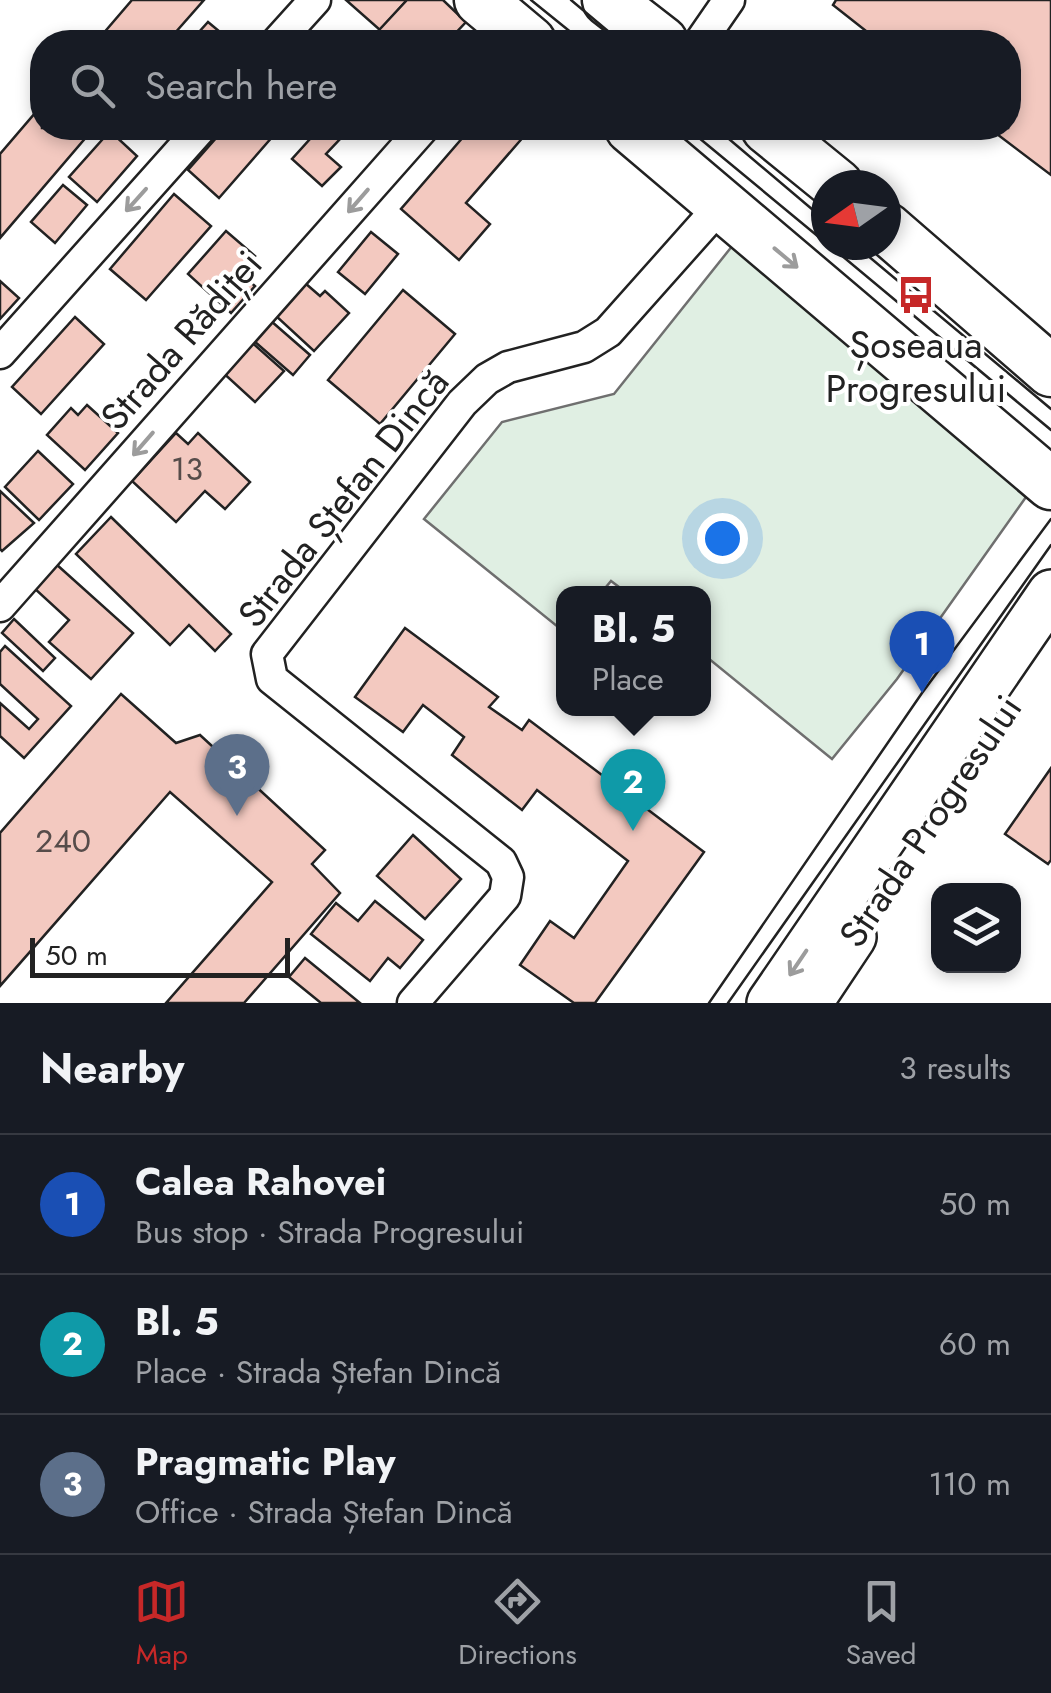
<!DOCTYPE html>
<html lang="en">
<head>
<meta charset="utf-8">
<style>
	:root { --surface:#171b24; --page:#242831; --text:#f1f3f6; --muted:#9ea1a6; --line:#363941; --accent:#c62828 }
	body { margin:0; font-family:Jost,sans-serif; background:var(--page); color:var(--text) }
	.controls { position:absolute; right:30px; bottom:30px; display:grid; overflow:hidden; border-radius:20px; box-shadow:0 5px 15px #0003 }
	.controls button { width:90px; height:90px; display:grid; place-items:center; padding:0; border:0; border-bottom:2px solid var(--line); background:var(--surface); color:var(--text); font:50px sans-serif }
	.compass { position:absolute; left:811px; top:170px; width:90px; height:90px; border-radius:50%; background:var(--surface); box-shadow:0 5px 15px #0003; rotate:256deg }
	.scale { position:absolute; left:30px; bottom:25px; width:260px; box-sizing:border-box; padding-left:10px; border:5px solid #222; border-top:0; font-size:28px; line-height:35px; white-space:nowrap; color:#222; -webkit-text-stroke:8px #fff; paint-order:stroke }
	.you { position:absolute; left:722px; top:538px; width:35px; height:35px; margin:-25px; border:8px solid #fff; border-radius:50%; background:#1a73e8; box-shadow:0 0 0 15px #1a73e833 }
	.badge { display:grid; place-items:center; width:65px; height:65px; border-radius:50%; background:var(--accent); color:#fff; font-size:32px; font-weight:700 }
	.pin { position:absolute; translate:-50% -82px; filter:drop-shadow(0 2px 5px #0008) }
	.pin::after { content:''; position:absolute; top:52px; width:35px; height:30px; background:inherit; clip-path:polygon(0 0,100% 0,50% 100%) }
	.popup { position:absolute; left:556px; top:586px; width:155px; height:130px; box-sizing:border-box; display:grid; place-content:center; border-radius:20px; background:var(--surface); filter:drop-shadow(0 2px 8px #0005); font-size:32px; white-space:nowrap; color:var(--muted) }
	.popup b { font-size:38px; color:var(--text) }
	.popup::after { content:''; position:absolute; left:50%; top:100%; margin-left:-20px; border:20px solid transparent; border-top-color:var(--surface) }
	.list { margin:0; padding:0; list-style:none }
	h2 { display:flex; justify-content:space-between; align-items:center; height:130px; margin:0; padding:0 40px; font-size:42px }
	h2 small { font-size:32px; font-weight:400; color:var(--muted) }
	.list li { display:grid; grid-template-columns:65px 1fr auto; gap:30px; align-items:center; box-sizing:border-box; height:140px; padding:0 40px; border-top:2px solid var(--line) }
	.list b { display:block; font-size:38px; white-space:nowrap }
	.list p { margin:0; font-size:32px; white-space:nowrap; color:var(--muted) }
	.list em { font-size:32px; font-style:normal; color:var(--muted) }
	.icon { flex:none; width:55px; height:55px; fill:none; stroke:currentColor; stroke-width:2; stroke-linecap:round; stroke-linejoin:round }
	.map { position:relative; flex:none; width:1051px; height:1003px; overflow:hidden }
	.search { position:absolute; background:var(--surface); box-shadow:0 5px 15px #0003; left:30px; right:30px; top:30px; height:110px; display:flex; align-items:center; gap:25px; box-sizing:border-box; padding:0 35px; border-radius:40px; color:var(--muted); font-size:38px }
	.sheet { height:550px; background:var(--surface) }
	nav { display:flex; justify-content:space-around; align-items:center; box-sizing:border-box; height:140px; border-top:2px solid var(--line); background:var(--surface); font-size:28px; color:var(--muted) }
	nav a { display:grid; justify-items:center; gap:5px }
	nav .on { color:var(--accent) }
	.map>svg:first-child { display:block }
	.green { fill:#e0efe3; stroke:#6f6f6f; stroke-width:2.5 }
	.building { fill:#f3c9c0; stroke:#222; stroke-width:2.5 }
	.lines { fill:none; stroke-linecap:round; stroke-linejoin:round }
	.street-casing { stroke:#222; stroke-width:35 }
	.secondary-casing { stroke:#222; stroke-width:50 }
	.primary-casing { stroke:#222; stroke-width:55 }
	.street { stroke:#fff; stroke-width:30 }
	.secondary { stroke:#fff; stroke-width:45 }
	.primary { stroke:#fff; stroke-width:50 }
	.tram { stroke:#222; stroke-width:2.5 }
	.oneway { stroke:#9c9c9c }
	.labels { text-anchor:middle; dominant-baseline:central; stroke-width:8; stroke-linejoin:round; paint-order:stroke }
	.number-label { font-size:32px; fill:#564c4a }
	.street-label { font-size:38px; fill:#222; stroke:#fff }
	.poi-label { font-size:38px; fill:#222; stroke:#fff }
</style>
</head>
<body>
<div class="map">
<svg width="1051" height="1003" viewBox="0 0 1051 1003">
	<rect width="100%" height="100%" fill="#fff"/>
	<polygon class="green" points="733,245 1031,490 897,679 832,759 703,654 703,594 627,593 611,581 601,593 563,594 563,631 424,519 502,422 614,394"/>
	<g class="building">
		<polygon points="132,0 204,0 167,42 96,42"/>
		<polygon points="346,0 407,0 380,30"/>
		<polygon points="407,0 443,0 466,22 447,42 368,42"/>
		<polygon points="836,0 1051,0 1051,175 989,128 1008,128 1008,42 880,42 833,5"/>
		<polygon points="208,22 232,42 190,42"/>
		<polygon points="42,105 42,128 94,128 0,238 0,154"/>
		<polygon points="225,128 280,128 219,198 188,170"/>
		<polygon points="320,128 327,128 340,139 326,154 341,167 322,186 292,159"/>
		<polygon points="471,128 531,128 466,203 490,224 459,260 401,209"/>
		<polygon points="110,131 137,156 97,202 69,177"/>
		<polygon points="63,185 87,205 55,243 31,222"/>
		<polygon points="174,194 211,226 146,300 110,269"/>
		<polygon points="226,231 255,256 240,273 255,286 231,313 188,274"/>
		<polygon points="371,232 398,254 365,294 338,272"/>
		<polygon points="0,281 19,298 0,319"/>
		<polygon points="305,283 320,296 325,291 349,313 314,351 276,316"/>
		<polygon points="403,290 455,334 380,424 328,380"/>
		<polygon points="75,317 104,344 41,414 12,387"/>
		<polygon points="271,321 310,355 293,375 254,341"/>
		<polygon points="248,339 284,371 255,402 220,370"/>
		<polygon points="87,405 118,433 85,470 47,435 71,408 78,415"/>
		<polygon points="176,433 188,444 198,433 250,482 225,509 205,491 176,522 132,481"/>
		<polygon points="38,451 73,484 39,520 5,487"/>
		<polygon points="0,491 34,523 2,551 0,549"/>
		<polygon points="111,517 231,634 215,651 189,625 170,645 76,554"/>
		<polygon points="56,564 133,633 91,679 49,642 69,620 34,588"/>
		<polygon points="14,619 55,658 43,671 2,633"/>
		<polygon points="405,628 498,697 489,707 522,730 529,720 704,852 595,1003 574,1003 520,965 550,921 574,938 628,861 537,790 522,810 452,755 464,737 423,705 403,732 355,697"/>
		<polygon points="5,646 71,706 24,758 0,736 0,703 29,729 38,719 0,684 0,652"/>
		<polygon points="121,694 176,743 200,735 325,850 312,864 340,893 244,1003 166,1003 272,882 170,792 0,986 0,833"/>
		<polygon points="1051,768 1051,860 1048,864 1005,834"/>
		<polygon points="413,835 461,879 425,919 377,876"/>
		<polygon points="375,901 423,940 400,968 388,958 370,981 311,934 336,903 358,921"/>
		<polygon points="305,958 360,1003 321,1003 289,977"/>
	</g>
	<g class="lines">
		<g class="street-casing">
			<g id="street">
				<polyline points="277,42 315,0"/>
				<polyline points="700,42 729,0"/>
				<polyline points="0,353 201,128"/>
				<polyline points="0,606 423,128"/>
				<polyline points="413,1003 505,896 508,877 501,862 272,679 267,654 462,403 487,379 508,367 584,347 608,332 722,204"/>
			</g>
		</g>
		<g class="secondary-casing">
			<g id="secondary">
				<polyline points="770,1003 1051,593"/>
				<polyline points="809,1003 853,937"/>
			</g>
		</g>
		<g class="primary-casing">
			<g id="primary">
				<polyline points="480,0 530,42"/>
				<polyline points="608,0 662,42"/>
				<polyline points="631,128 1051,484"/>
				<polyline points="767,128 837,185"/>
				<polyline points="886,228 1051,371"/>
			</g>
		</g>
		<use href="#street" class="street"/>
		<use href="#secondary" class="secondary"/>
		<use href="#primary" class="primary"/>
		<g class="tram">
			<polyline points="531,0 583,42"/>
			<polyline points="571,0 621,42"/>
			<polyline points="687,128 826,243"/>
			<polyline points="716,128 826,221"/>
			<polyline points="829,245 1051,430"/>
			<polyline points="855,245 1051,409"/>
			<polyline points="709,1003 922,693 1051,519"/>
			<polyline points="728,1003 1051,545"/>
		</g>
	</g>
	<defs><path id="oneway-shaft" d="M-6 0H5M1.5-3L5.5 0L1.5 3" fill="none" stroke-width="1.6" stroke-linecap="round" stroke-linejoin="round" transform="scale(2.5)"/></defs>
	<g class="oneway">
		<use href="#oneway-shaft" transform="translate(136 200) rotate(132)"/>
		<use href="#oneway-shaft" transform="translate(358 201) rotate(131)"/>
		<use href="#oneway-shaft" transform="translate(786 258) rotate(40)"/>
		<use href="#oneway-shaft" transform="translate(143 444) rotate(131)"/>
		<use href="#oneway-shaft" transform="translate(798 963) rotate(124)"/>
	</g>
	<defs>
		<g id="bus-bare" transform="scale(3)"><path d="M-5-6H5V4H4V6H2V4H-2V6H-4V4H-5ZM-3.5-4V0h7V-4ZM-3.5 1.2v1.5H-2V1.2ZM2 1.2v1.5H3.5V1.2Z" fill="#c62828" stroke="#fff" stroke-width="2.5" paint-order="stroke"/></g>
	</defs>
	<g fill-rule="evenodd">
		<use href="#bus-bare" x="916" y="295"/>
	</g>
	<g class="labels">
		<g class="number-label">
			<text x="187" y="469">13</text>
			<text x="63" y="841">240</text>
		</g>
		<g class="street-label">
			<text transform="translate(181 340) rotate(-49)">Strada Rădiței</text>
			<text transform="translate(343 498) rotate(-52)">Strada Ștefan Dincă</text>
			<text transform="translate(930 821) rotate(-56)">Strada Progresului</text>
		</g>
		<g class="poi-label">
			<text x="916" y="344">Șoseaua<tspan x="916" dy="44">Progresului</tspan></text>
		</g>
	</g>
</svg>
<div class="controls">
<button><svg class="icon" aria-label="layers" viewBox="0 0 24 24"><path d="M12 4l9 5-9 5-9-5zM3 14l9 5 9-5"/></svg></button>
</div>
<svg class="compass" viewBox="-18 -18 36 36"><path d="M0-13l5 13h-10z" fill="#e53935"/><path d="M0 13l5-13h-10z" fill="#9ea1a6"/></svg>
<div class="scale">50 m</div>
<div class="you"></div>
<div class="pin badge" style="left:922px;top:693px;background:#1a4fb4">1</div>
<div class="pin badge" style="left:633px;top:831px;background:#0f9aa8">2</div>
<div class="popup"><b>Bl. 5</b>Place</div>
<div class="pin badge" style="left:237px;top:816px;background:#5c6f8a">3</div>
<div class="search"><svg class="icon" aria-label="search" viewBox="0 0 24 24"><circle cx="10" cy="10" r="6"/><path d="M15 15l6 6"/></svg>Search here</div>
</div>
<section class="sheet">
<h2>Nearby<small>3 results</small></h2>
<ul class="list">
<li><span class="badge" style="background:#1a4fb4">1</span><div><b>Calea Rahovei</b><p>Bus stop · Strada Progresului</p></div><em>50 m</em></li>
<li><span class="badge" style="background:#0f9aa8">2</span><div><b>Bl. 5</b><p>Place · Strada Ștefan Dincă</p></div><em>60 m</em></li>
<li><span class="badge" style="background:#5c6f8a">3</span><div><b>Pragmatic Play</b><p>Office · Strada Ștefan Dincă</p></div><em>110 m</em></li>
</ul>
</section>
<nav>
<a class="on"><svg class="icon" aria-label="map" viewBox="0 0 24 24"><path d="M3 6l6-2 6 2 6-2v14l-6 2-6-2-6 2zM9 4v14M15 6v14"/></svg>Map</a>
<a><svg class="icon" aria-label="directions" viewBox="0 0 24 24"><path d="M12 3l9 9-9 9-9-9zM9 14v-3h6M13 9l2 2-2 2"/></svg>Directions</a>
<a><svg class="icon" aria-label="saved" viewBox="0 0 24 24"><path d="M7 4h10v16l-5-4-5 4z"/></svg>Saved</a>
</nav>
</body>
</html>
